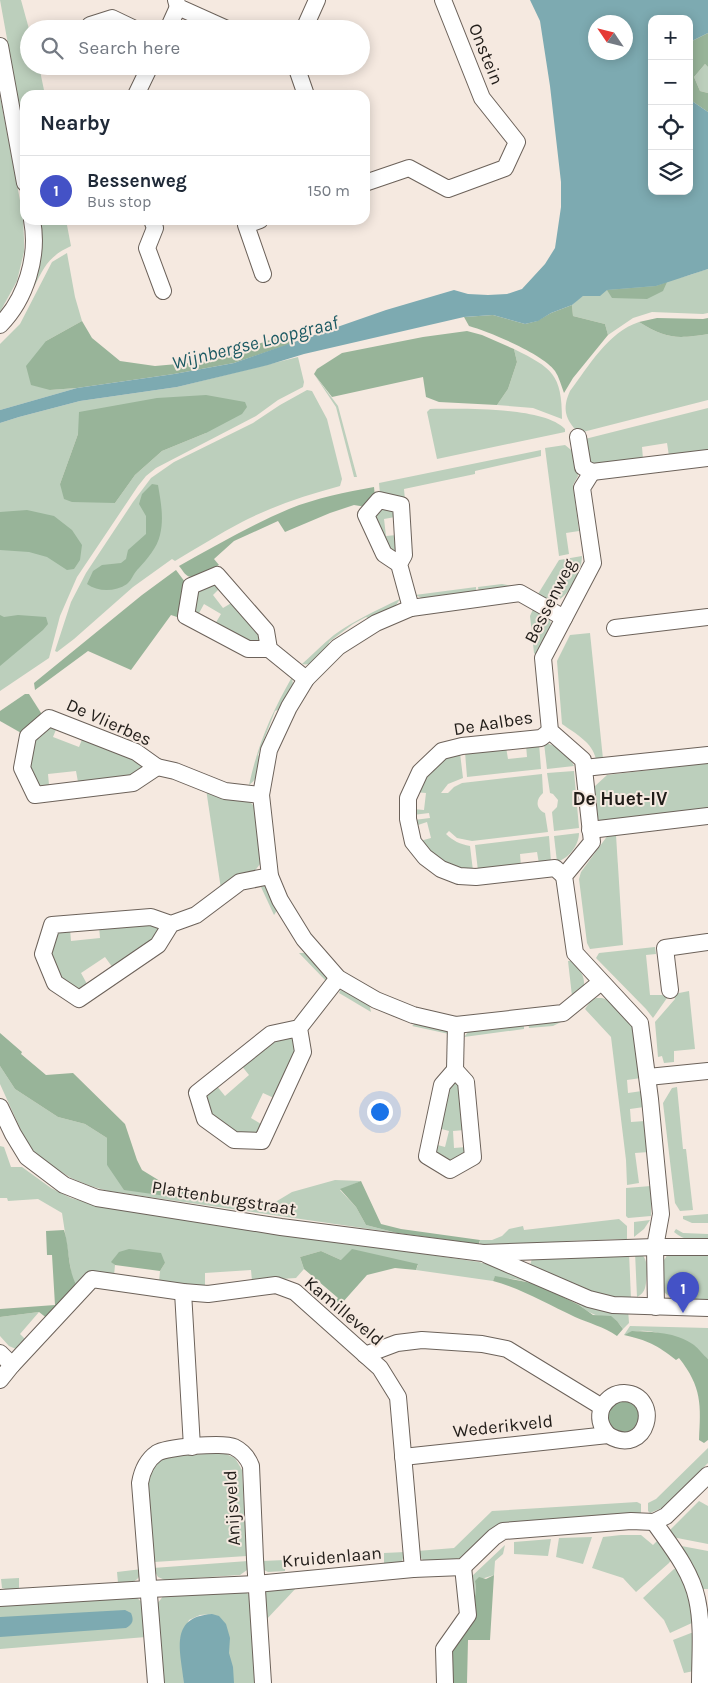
<!DOCTYPE html>
<html lang="en">
<head>
<meta charset="utf-8">
<style>
	:root { --surface:#fff; --page:#f2f2f3; --text:#1f2937; --muted:#747a83; --line:#e0e1e3; --accent:#4452c6 }
	body { margin:0; font-family:Karla,sans-serif; background:var(--page); color:var(--text) }
	.controls { position:absolute; right:15px; top:15px; display:grid; overflow:hidden; border-radius:10px; box-shadow:0 2px 12px #0003 }
	.controls button { width:45px; height:45px; display:grid; place-items:center; padding:0; border:0; border-bottom:1px solid var(--line); background:var(--surface); color:var(--text); font:25px sans-serif }
	.compass { position:absolute; left:588px; top:15px; width:45px; height:45px; border-radius:50%; background:var(--surface); box-shadow:0 2px 12px #0003; rotate:305deg }
	.you { position:absolute; left:379px; top:1111px; width:18px; height:18px; margin:-12px; border:4px solid #fff; border-radius:50%; background:#1a73e8; box-shadow:0 0 0 8px #1a73e833 }
	.badge { display:grid; place-items:center; width:32px; height:32px; border-radius:50%; background:var(--accent); color:#fff; font-size:16px; font-weight:700 }
	.pin { position:absolute; translate:-50% -41px; filter:drop-shadow(0 1px 2px #0008) }
	.pin::after { content:''; position:absolute; top:26px; width:18px; height:15px; background:inherit; clip-path:polygon(0 0,100% 0,50% 100%) }
	.list { margin:0; padding:0; list-style:none }
	h2 { display:flex; justify-content:space-between; align-items:center; height:65px; margin:0; padding:0 20px; font-size:21px }
	h2 small { font-size:16px; font-weight:400; color:var(--muted) }
	.list li { display:grid; grid-template-columns:32px 1fr auto; gap:15px; align-items:center; box-sizing:border-box; height:70px; padding:0 20px; border-top:1px solid var(--line) }
	.list b { display:block; font-size:19px; white-space:nowrap }
	.list p { margin:0; font-size:16px; white-space:nowrap; color:var(--muted) }
	.list em { font-size:16px; font-style:normal; color:var(--muted) }
	.icon { flex:none; width:28px; height:28px; fill:none; stroke:currentColor; stroke-width:2; stroke-linecap:round; stroke-linejoin:round }
	.map { position:relative; flex:none; width:708px; height:1683px; overflow:hidden }
	.search { position:absolute; background:var(--surface); box-shadow:0 2px 12px #0003; left:20px; top:20px; width:350px; height:55px; display:flex; align-items:center; gap:12px; box-sizing:border-box; padding:0 18px; border-radius:28px; color:var(--muted); font-size:19px }
	.panel { position:absolute; background:var(--surface); box-shadow:0 2px 12px #0003; left:20px; top:90px; width:350px; height:135px; border-radius:15px }
	.map>svg:first-child { display:block }
	.green { fill:#bccfbc; fill-rule:evenodd }
	.forest { fill:#98b499 }
	.water { fill:#7daab1; fill-rule:evenodd }
	.lines { fill:none; stroke-linecap:round; stroke-linejoin:round }
	.minor-casing { stroke:#6c625a; stroke-width:18 }
	.minor { stroke:#fff; stroke-width:16 }
	.labels { text-anchor:middle; dominant-baseline:central; stroke-width:4; stroke-linejoin:round; paint-order:stroke }
	.street-label { font-size:18px; fill:#211d19; stroke:#f5e9e0 }
	.water-label { font-size:19px; font-style:italic; fill:#1c5a63; stroke:#f5e9e0 }
	.neighbourhood-label { font-size:19px; font-weight:bold; fill:#211d19; stroke:#f5e9e0 }
</style>
</head>
<body>
<div class="map">
<svg width="708" height="1683" viewBox="0 0 708 1683">
	<rect width="100%" height="100%" fill="#f5e9e0"/>
	<g class="green">
		<polygon points="0,0 21,0 29,29 29,66 39,66 45,95 25,95 25,138"/>
		<polygon points="705,64 708,67 708,93 700,91 694,77"/>
		<polygon points="0,96 23,216 24,239 24,252 17,281 0,312"/>
		<path d="M40 220H66L71 246C49 256 44 267 34 287L41 255Z"/>
		<polygon points="67,253 75,297 82,321 46,341 50,390 77,388 0,410 0,344 20,324 52,262"/>
		<path d="M708 269V313L703 314 652 312 633 318 608 335 605 324 573 316 572 305C598 278 639 284 674 279 686 277 697 272 708 269Z"/>
		<path d="M639 322C666 339 677 339 708 334V400L579 433C565 420 562 408 570 391 589 366 608 332 639 322Z"/>
		<path d="M514 349C552 368 562 374 562 419L533 408 497 405 508 389 517 362Z"/>
		<path d="M298 357 304 382 303 387 278 400 256 416 156 468 146 476 138 486 77 577 60 616 49 658 0 691V423L19 417 80 401 177 387ZM206 433 162 451 135 475 115 503 60 484 78 434Z"/>
		<polygon points="314,374 338,406 357,477 354,477 336,407"/>
		<path d="M307 390 312 391 327 419 342 479 340 486C306 495 273 506 242 522 219 534 197 548 175 561L172 559 133 587 74 639 57 652 55 651 71 602 86 573 133 502 151 478 174 462 253 423 280 405Z"/>
		<polygon points="708,408 708,452 669,456 667,443 642,447 643,459 589,465 585,439"/>
		<path d="M430 409C461 409 543 406 565 429V432L437 459 427 412Z"/>
		<polygon points="565,445 576,454 578,476 573,485 579,531 566,533 569,554 559,556 545,448"/>
		<polygon points="541,450 541,456 475,471 475,474 404,489 405,500 380,494 379,483"/>
		<polygon points="383,507 395,512 395,517 384,519 386,536 397,535 398,545 394,552 387,548 373,517"/>
		<path d="M582 556C582 572 568 600 552 602L538 594 559 560Z"/>
		<polygon points="212,583 221,587 213,595 223,608 233,602 259,632 262,642 250,642 215,624 221,614 204,604 198,615 194,613 197,592"/>
		<polygon points="502,584 524,588 479,593 478,587"/>
		<polygon points="476,587 476,593 424,599 415,595"/>
		<path d="M400 599 394 608 370 619 366 617 353 624 329 642 328 648C321 655 313 667 302 664 312 655 323 644 334 635 355 620 377 610 400 599Z"/>
		<path d="M534 607C539 610 545 613 548 617 557 627 542 645 536 655L534 653 530 616Z"/>
		<path d="M590 633 603 759H596C592 742 576 734 562 724L557 661 570 635Z"/>
		<path d="M292 677 293 685 280 709 275 711 258 755 262 759C259 769 258 779 249 785 258 744 271 714 292 677Z"/>
		<polygon points="50,724 57,727 53,737 79,747 83,737 132,756 143,768 130,776 78,782 76,771 48,774 49,785 40,786 29,768 34,737"/>
		<polygon points="539,743 541,769 467,777 465,752 506,747 508,759 527,757 526,745"/>
		<path d="M544 743C556 744 569 755 574 766L547 769Z"/>
		<path d="M460 753 463 778 448 784 441 793H448L454 787 462 783 542 774 543 793C535 800 536 809 545 813L548 832 472 841 457 838 449 831 446 834C453 841 460 844 470 846L473 871 461 870 439 862 420 841 431 838 427 822 415 826 414 820 430 818 429 813 413 815V809L424 810 426 793 415 792 437 761Z"/>
		<polygon points="708,763 708,808 599,824 594,787 607,775"/>
		<polygon points="574,771 579,828 554,831 552,812 557,807 558,800 553,794 550,793 547,773"/>
		<polygon points="206,789 249,801 254,806 255,811 260,864 254,872 221,889"/>
		<path d="M579 833C579 845 569 858 557 862L554 836Z"/>
		<polygon points="608,835 616,835 623,945 590,949 587,943 579,879 581,872"/>
		<polygon points="549,836 551,862 539,864 537,852 520,854 521,866 478,871 475,845"/>
		<polygon points="265,886 270,890 278,909 274,915 261,887"/>
		<polygon points="146,921 161,927 151,942 113,968 105,957 81,973 87,984 77,991 60,979 49,951 56,932 70,929 71,941 100,938 99,926"/>
		<polygon points="655,947 656,954 646,955 650,995 663,995 667,998 653,1018 646,1009 596,958 599,953"/>
		<polygon points="299,953 307,953 327,978 327,982"/>
		<path d="M568 961H571C579 969 585 974 584 986L572 996Z"/>
		<polygon points="341,989 347,990 369,1003 371,1012 339,993"/>
		<polygon points="689,991 695,1049 674,1051 674,1062 664,1063 662,1056 658,1057 655,1022 675,999 674,994"/>
		<polygon points="596,998 602,998 608,1000 634,1028 641,1078 627,1080 628,1093 642,1091 644,1107 630,1109 631,1122 645,1121 649,1152 635,1153 639,1183 627,1185 626,1160 611,1037 585,1009 590,1002"/>
		<polygon points="563,1021 553,1026 529,1028 528,1023"/>
		<polygon points="417,1022 446,1030 449,1034 412,1026"/>
		<polygon points="524,1023 524,1029 464,1037 469,1031"/>
		<polygon points="294,1034 296,1054 274,1098 263,1093 251,1118 261,1124 257,1133 234,1134 211,1115 204,1095 216,1085 225,1096 249,1075 241,1065 273,1039"/>
		<polygon points="0,1066 15,1089 58,1117 85,1124 107,1138 107,1165 209,1202 211,1196 272,1204 292,1192 335,1180 361,1181 340,1190 356,1207 366,1225 397,1233 108,1191 90,1186 71,1178 42,1160 32,1149 24,1137 0,1084"/>
		<polygon points="454,1081 459,1086 465,1130 453,1131 454,1148 466,1147 466,1155 451,1163 432,1153 434,1144 445,1147 449,1131 438,1128 449,1085"/>
		<polygon points="677,1087 683,1149 686,1149 693,1210 680,1211 675,1203 663,1103 672,1088"/>
		<path d="M0 1146 4 1147 11 1167H22L51 1188 71 1198 99 1206 479 1262 518 1273 628 1309 629 1323 623 1329C610 1309 606 1321 591 1313 586 1311 583 1307 578 1304 565 1296 533 1282 518 1280 510 1278 503 1279 495 1277L493 1281 416 1270 418 1265 341 1260 321 1251 300 1257 304 1269 296 1278 252 1281 251 1270 205 1273V1285L180 1286 159 1282 160 1271 165 1263 112 1262 115 1265 114 1276 77 1286 72 1278 62 1213 38 1199 8 1201 7 1198H0Z"/>
		<polygon points="651,1186 651,1216 628,1218 626,1216 626,1188"/>
		<polygon points="708,1214 708,1223 692,1223 683,1219 683,1216"/>
		<polygon points="619,1219 627,1226 627,1239 566,1241 535,1246 480,1244 480,1240 492,1240 502,1236 509,1229 523,1226 524,1230"/>
		<polygon points="650,1220 644,1229 634,1237 634,1222"/>
		<path d="M676 1229 683 1233 708 1234V1241C694 1241 685 1241 674 1232Z"/>
		<polygon points="629,1252 631,1299 600,1296 530,1265 532,1259"/>
		<path d="M635 1252C639 1253 643 1254 645 1259 648 1265 647 1281 645 1288 644 1292 641 1295 637 1297Z"/>
		<path d="M708 1252V1301C693 1300 675 1303 664 1292V1260L668 1254Z"/>
		<polygon points="39,1312 20,1334 28,1342 16,1349 9,1346 0,1336 0,1317"/>
		<path d="M630 1326 708 1328V1359C683 1345 653 1321 624 1335Z"/>
		<polygon points="708,1448 708,1463 662,1508 650,1513 648,1511 648,1503 656,1499"/>
		<path d="M224 1453 235 1458 242 1470 247 1556 154 1562 148 1481C150 1469 156 1461 168 1456Z"/>
		<polygon points="699,1501 708,1506 708,1544 672,1537 669,1533 671,1529"/>
		<polygon points="637,1502 641,1504 641,1513 539,1520 502,1524 494,1527 460,1558 453,1560 424,1561 418,1555 417,1551 454,1548 492,1511"/>
		<polygon points="621,1535 641,1535 653,1545 657,1541 671,1560 669,1563 636,1592 623,1578 592,1568 603,1537"/>
		<polygon points="592,1537 583,1564 556,1557 559,1538"/>
		<polygon points="551,1539 548,1556 514,1554 514,1542"/>
		<polygon points="505,1545 503,1554 495,1561 494,1575 475,1581 476,1589 473,1613 470,1578"/>
		<polygon points="676,1545 708,1551 708,1589 702,1589"/>
		<polygon points="405,1552 402,1561 398,1564 384,1565 384,1553"/>
		<polygon points="285,1560 285,1571 268,1572 264,1570 262,1561"/>
		<polygon points="248,1561 247,1570 240,1575 165,1580 158,1577 153,1568"/>
		<path d="M142 1569C138 1584 132 1582 118 1583L117 1572Z"/>
		<polygon points="674,1569 677,1569 687,1587 694,1622 670,1633 664,1620 643,1598"/>
		<polygon points="19,1578 19,1589 9,1590 2,1588 1,1579"/>
		<polygon points="298,1586 264,1622 263,1596 266,1591"/>
		<polygon points="244,1590 249,1595 256,1683 229,1683 212,1614 200,1615 189,1620 180,1640 184,1683 161,1683 157,1604 164,1595"/>
		<polygon points="137,1598 144,1604 146,1637 0,1649 0,1606"/>
		<polygon points="691,1633 694,1633 694,1671 684,1673 673,1640"/>
	</g>
	<g class="forest">
		<polygon points="708,33 708,67 705,64 694,77 700,91 708,93 708,112 689,99 689,45 692,41"/>
		<polygon points="667,282 663,291 647,299 612,298 607,290 656,286"/>
		<path d="M572 305 573 316 605 324 608 335 573 378 564 393C561 385 559 377 555 371 543 354 490 332 469 326L464 317 493 315 525 324 537 321 551 313Z"/>
		<path d="M657 318 703 319 708 318V334C677 339 666 339 639 322Z"/>
		<polygon points="82,321 92,338 120,361 155,366 211,361 289,333 293,343 234,363 174,374 77,388 50,390 31,385 26,366 46,341"/>
		<polygon points="467,331 482,335 514,349 517,362 508,389 497,405 439,402 426,397 423,377 332,397 314,374 317,369 342,353 423,337"/>
		<polygon points="206,395 245,402 247,407 242,414 206,433 162,451 135,475 115,503 72,502 64,499 60,484 78,434 79,412 157,398"/>
		<path d="M152 484 158 485C161 503 164 518 160 535 157 548 147 559 139 568 134 572 132 580 127 584 115 592 98 592 87 584L93 571 102 565 121 563 126 559 128 550 146 534V516L139 504 142 494Z"/>
		<path d="M374 487 375 497 366 507 354 505 330 513 285 532 278 521 234 541 214 559 219 565 194 577C186 578 184 572 179 566 215 546 251 525 289 509 316 498 346 492 374 487Z"/>
		<polygon points="27,510 54,516 72,530 82,545 80,560 74,569 67,570 47,557 29,552 0,550 0,512"/>
		<polygon points="176,570 185,582 177,617 171,615 131,670 88,651 35,690 34,683 142,595"/>
		<polygon points="0,615 4,617 18,615 46,617 48,624 43,630 0,666"/>
		<polygon points="25,694 29,694 43,716 23,734 0,721 0,711"/>
		<polygon points="0,1033 22,1052 21,1054 46,1075 73,1073 125,1124 137,1160 142,1170 173,1189 211,1196 209,1202 124,1190 107,1165 107,1138 85,1124 58,1117 15,1089 0,1066"/>
		<polygon points="361,1181 381,1224 401,1229 480,1240 479,1244 397,1233 366,1225 356,1207 340,1189"/>
		<path d="M64 1230C70 1248 67 1269 77 1286L48 1319 39 1312 0 1317V1309L55 1305 52 1255H47L46 1231Z"/>
		<polygon points="129,1249 161,1253 165,1263 160,1271 115,1265 111,1262 119,1252"/>
		<polygon points="352,1249 418,1264 416,1270 395,1268 367,1275 334,1312 330,1308 338,1298 304,1269 300,1257 321,1251 341,1260"/>
		<path d="M495 1276 537 1284 579 1305 593 1315 611 1316 617 1321 623 1329 617 1336C604 1327 589 1323 575 1317 547 1304 522 1289 493 1281Z"/>
		<path d="M632 1331C653 1332 676 1332 694 1345 699 1349 703 1355 708 1359V1440L704 1443 699 1440C701 1405 702 1387 679 1358L676 1360C657 1345 647 1340 624 1335Z"/>
		<polygon points="627,1393 647,1423 614,1439 602,1407"/>
		<polygon points="494,1575 490,1640 468,1640 467,1683 451,1683 450,1659 453,1645 472,1619 476,1589 475,1581 479,1577 486,1579"/>
	</g>
	<g class="water">
		<path d="M530 0H708V33L692 41 689 45V19H652V191H689V99L708 112V269L656 286 607 290 600 296H583L572 305 551 313 538 321 525 324 493 315 464 317 304 354 268 365 177 387 80 401 19 417 0 423V410L77 388 174 374 234 363 386 310 454 290 468 294 488 295 507 294 522 289 545 264 555 248 561 207V182L550 86 540 21ZM626 22V52H596V22Z"/>
		<path d="M125 1610 131 1613C134 1620 133 1624 126 1628L0 1637V1617Z"/>
		<path d="M212 1614 219 1616 226 1624 230 1638 229 1653 233 1667 234 1683H184C181 1652 168 1617 212 1614Z"/>
	</g>
	<g class="lines">
		<g class="minor-casing">
			<g id="minor">
				<polyline points="176,0 178,7 227,29"/>
				<polyline points="90,25 112,18 135,29"/>
				<polyline points="168,29 178,7"/>
				<polyline points="304,29 317,0"/>
				<polyline points="0,46 25,183"/>
				<polyline points="296,66 306,95"/>
				<polyline points="136,95 150,66"/>
				<polyline points="365,183 409,168 448,189 505,168 517,142 482,98 443,0"/>
				<polyline points="152,220 155,228 147,248 163,291"/>
				<polyline points="260,220 246,225 263,274"/>
				<path d="M0 325C26 299 39 256 32 220"/>
				<polyline points="578,437 583,467 592,472 582,488 593,563 543,658 550,731 583,760 592,842 564,876 575,953 640,1023 650,1099 661,1214 655,1247 656,1307"/>
				<polyline points="592,472 708,458"/>
				<polyline points="399,564 384,554 366,515 379,500 401,505 404,555 399,564 411,608"/>
				<polyline points="564,618 520,593 411,608 376,623 338,647 306,679 289,707 269,750 261,795 270,876 280,900 304,939 338,978 376,1000 413,1015 456,1025 563,1013 601,982"/>
				<polyline points="615,628 708,617"/>
				<polyline points="269,649 266,631 217,575 191,586 186,616 248,649 269,649 306,679"/>
				<polygon points="49,718 136,752 157,767 133,783 35,795 22,768 28,736"/>
				<polyline points="550,731 541,738 462,746 442,751 420,772 408,798 408,819 413,842 425,857 441,869 459,876 476,877 555,868 564,876"/>
				<polyline points="157,767 175,771 225,791 261,795"/>
				<polyline points="584,768 708,755"/>
				<polyline points="590,830 708,816"/>
				<polyline points="171,924 158,945 79,999 55,983 43,954 52,925 151,917 171,924 196,915 240,882 270,876"/>
				<polyline points="670,990 665,948 708,942"/>
				<polyline points="299,1028 303,1052 262,1141 234,1140 205,1119 197,1093 271,1034 299,1028 338,978"/>
				<polygon points="455,1070 466,1082 473,1157 450,1170 427,1156 442,1085"/>
				<polyline points="455,1070 456,1025"/>
				<polyline points="648,1077 708,1071"/>
				<polyline points="0,1107 13,1134 27,1157 64,1185 97,1198 281,1227 483,1253 655,1247 708,1247"/>
				<polyline points="487,1255 589,1299 613,1305 708,1308"/>
				<polyline points="183,1292 192,1447"/>
				<polyline points="0,1353 12,1365"/>
				<path d="M365 1355 397 1343 422 1340 482 1344 507 1349 602 1407C607 1399 614 1393 624 1393 663 1395 648 1459 608 1435L403 1457"/>
				<polyline points="0,1380 12,1365 92,1279 183,1292 208,1294 276,1285 295,1292 380,1368 398,1397 413,1569"/>
				<path d="M602 1407C598 1418 600 1426 608 1435"/>
				<polyline points="0,1598 149,1589 256,1584 413,1569 463,1567 494,1537 503,1531 631,1521 654,1522"/>
				<path d="M156 1683 140 1483C142 1471 147 1460 157 1453 166 1447 224 1442 234 1447 242 1451 248 1458 251 1466L255 1559 263 1683"/>
				<polyline points="445,1683 444,1649 468,1615 463,1567"/>
				<path d="M700 1683C700 1655 703 1626 697 1599 691 1570 670 1545 654 1522L666 1516 708 1475"/>
			</g>
		</g>
		<use href="#minor" class="minor"/>
	</g>
	<g class="labels">
		<g class="street-label">
			<text transform="translate(486 54) rotate(68)">Onstein</text>
			<text transform="translate(550 601) rotate(-63)">Bessenweg</text>
			<text transform="translate(109 722) rotate(24)">De Vlierbes</text>
			<text transform="translate(493 723) rotate(-9)">De Aalbes</text>
			<text transform="translate(224 1198) rotate(9)">Plattenburgstraat</text>
			<text transform="translate(344 1311) rotate(40)">Kamilleveld</text>
			<text transform="translate(503 1426) rotate(-6)">Wederikveld</text>
			<text transform="translate(232 1508) rotate(-93)">Anijsveld</text>
			<text transform="translate(332 1557) rotate(-5)">Kruidenlaan</text>
		</g>
		<g class="water-label">
			<text transform="translate(255 343) rotate(-14)">Wijnbergse Loopgraaf</text>
		</g>
		<g class="neighbourhood-label">
			<text x="620" y="799">De Huet-IV</text>
		</g>
	</g>
</svg>
<div class="controls">
<button>+</button>
<button>−</button>
<button><svg class="icon" aria-label="locate" viewBox="0 0 24 24"><circle cx="12" cy="12" r="6"/><path d="M12 2v4M12 18v4M2 12h4M18 12h4"/></svg></button>
<button><svg class="icon" aria-label="layers" viewBox="0 0 24 24"><path d="M12 4l9 5-9 5-9-5zM3 14l9 5 9-5"/></svg></button>
</div>
<svg class="compass" viewBox="-18 -18 36 36"><path d="M0-13l5 13h-10z" fill="#e53935"/><path d="M0 13l5-13h-10z" fill="#747a83"/></svg>
<div class="you"></div>
<div class="pin badge" style="left:683px;top:1313px">1</div>
<div class="search"><svg class="icon" aria-label="search" viewBox="0 0 24 24"><circle cx="10" cy="10" r="6"/><path d="M15 15l6 6"/></svg>Search here</div>
<section class="panel">
<h2>Nearby<small></small></h2>
<ul class="list">
<li><span class="badge">1</span><div><b>Bessenweg</b><p>Bus stop</p></div><em>150 m</em></li>
</ul>
</section>
</div>
</body>
</html>
